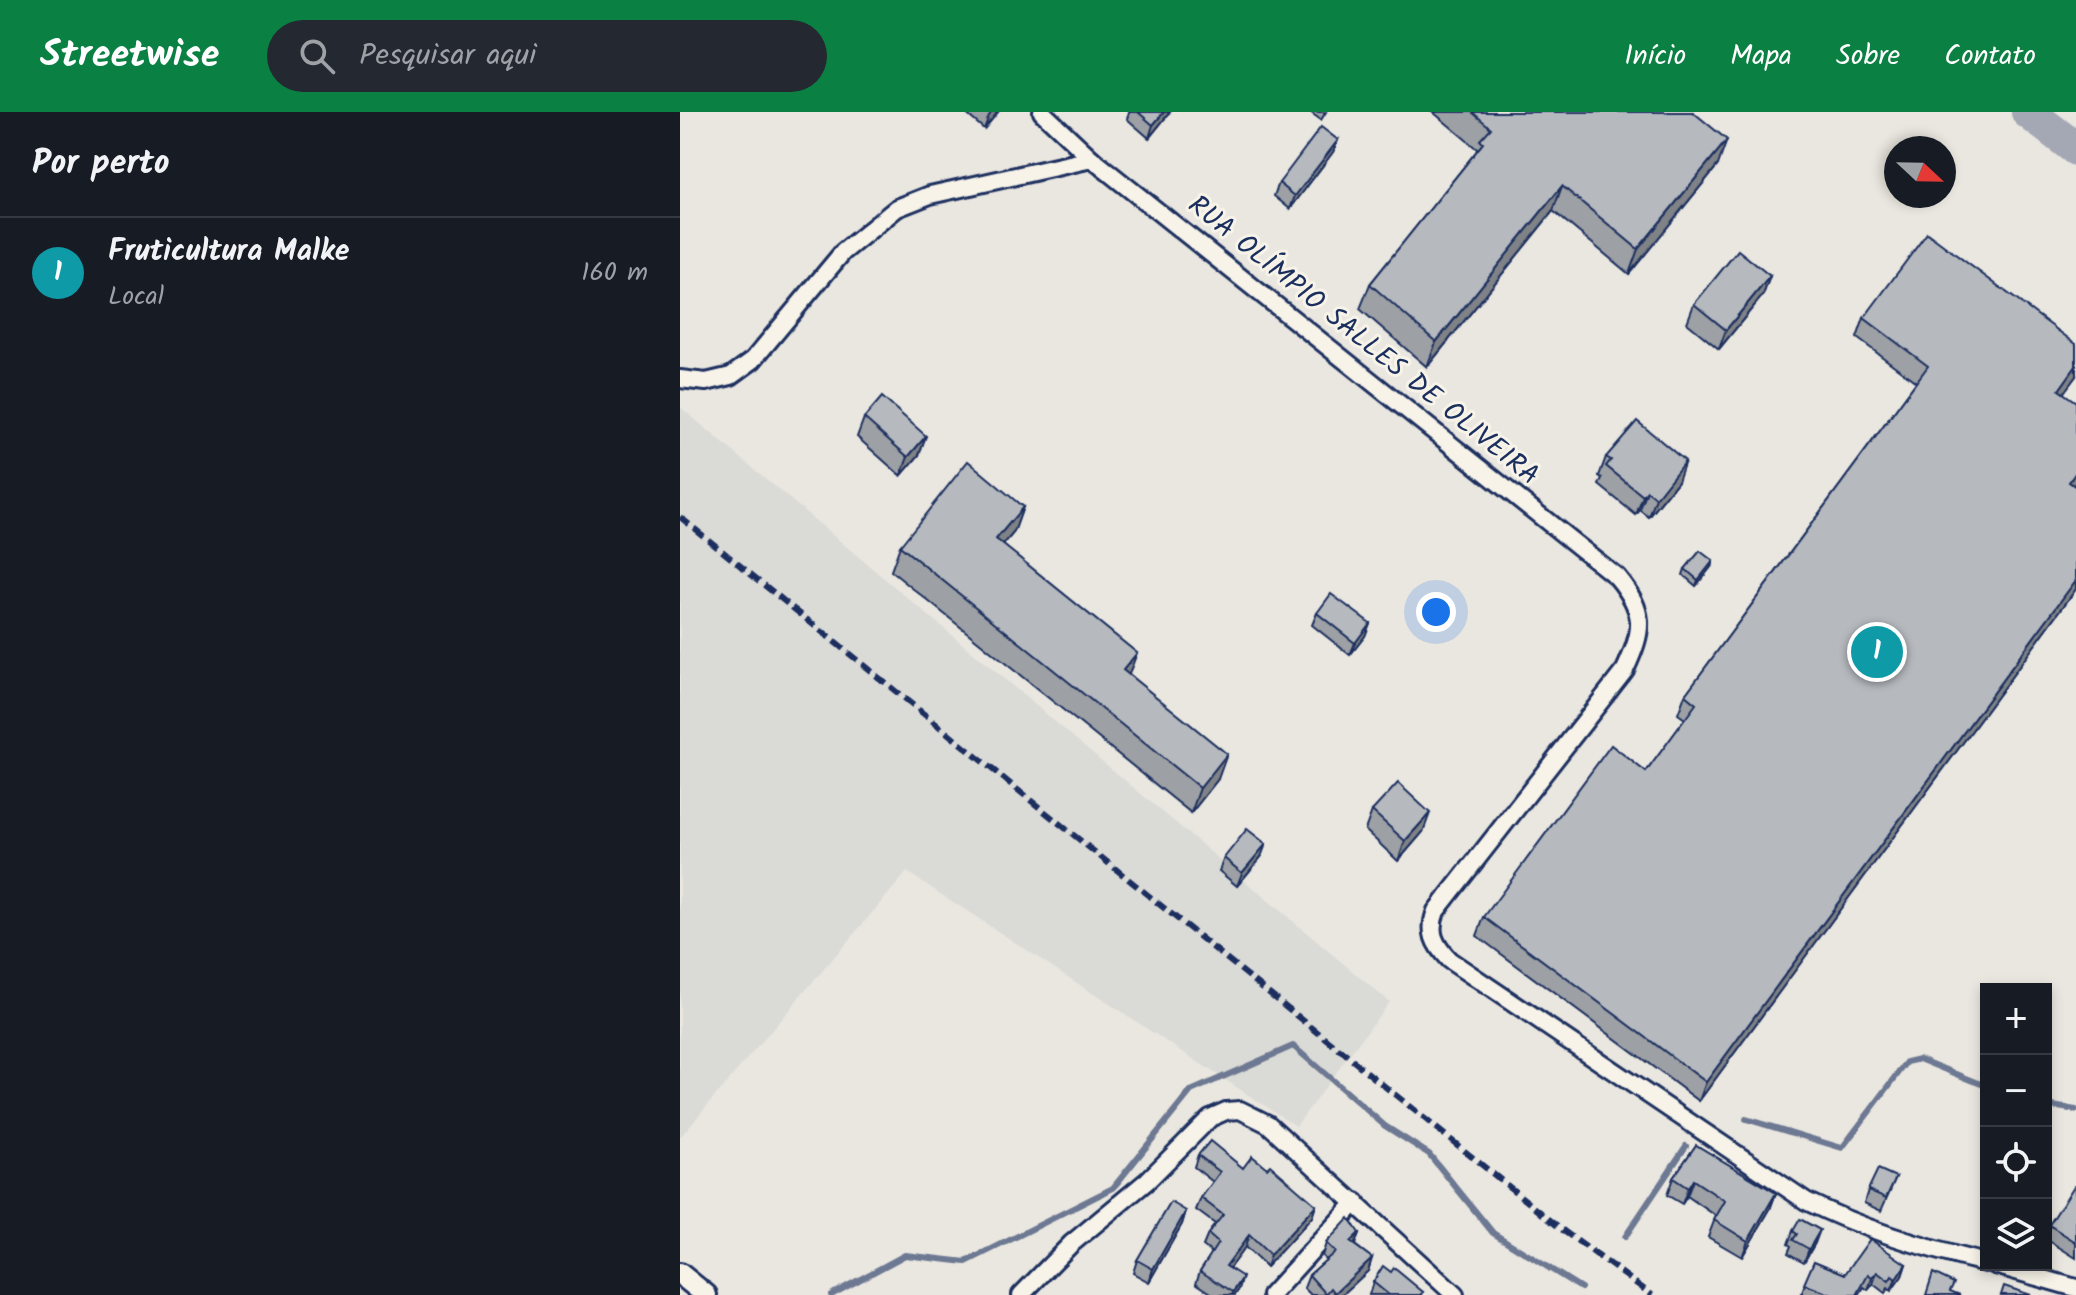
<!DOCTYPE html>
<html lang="pt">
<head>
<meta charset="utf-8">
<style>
	:root { --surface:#171b24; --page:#242831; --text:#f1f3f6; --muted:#9ea1a6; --line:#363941; --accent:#0b8043 }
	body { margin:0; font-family:Kalam,sans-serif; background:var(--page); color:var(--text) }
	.controls { position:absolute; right:24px; bottom:24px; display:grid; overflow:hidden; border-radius:0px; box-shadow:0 4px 12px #0003 }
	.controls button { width:72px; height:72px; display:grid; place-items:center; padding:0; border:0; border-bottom:2px solid var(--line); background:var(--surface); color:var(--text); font:40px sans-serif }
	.compass { position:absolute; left:1204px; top:24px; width:72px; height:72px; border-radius:50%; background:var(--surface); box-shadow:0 4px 12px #0003; rotate:112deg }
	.you { position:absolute; left:756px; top:500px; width:28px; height:28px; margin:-20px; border:6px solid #fff; border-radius:50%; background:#1a73e8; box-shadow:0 0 0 12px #1a73e833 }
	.badge { display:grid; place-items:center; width:52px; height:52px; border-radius:50%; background:var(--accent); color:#fff; font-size:26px; font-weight:700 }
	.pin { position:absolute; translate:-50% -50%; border:4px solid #fff; box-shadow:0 2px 8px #0006 }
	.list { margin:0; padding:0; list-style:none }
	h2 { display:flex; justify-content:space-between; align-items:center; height:104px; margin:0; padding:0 32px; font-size:34px }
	h2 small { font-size:26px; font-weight:400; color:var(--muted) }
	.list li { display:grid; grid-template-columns:52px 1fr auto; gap:24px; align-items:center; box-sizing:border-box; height:112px; padding:0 32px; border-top:2px solid var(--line) }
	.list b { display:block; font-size:30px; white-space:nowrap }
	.list p { margin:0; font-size:26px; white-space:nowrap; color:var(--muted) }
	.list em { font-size:26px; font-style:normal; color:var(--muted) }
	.icon { flex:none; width:44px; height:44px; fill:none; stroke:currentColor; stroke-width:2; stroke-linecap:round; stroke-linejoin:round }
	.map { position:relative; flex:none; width:1396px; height:1183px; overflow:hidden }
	header { display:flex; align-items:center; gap:48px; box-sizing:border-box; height:112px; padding:0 40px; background:var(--accent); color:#fff }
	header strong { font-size:38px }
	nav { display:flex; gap:44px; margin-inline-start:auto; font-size:28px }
	.search { width:560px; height:72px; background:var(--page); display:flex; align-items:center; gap:20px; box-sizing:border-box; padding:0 28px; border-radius:44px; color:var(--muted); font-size:30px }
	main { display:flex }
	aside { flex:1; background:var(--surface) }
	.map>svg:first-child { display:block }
	.built { fill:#dadad6 }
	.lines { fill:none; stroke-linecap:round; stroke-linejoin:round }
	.stream { stroke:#6d7892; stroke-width:6 }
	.river { stroke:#a3a8b4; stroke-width:34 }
	.minor-casing { stroke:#1b2f5e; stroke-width:22 }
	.tertiary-casing { stroke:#1b2f5e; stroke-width:26 }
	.minor { stroke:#f7f3e8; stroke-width:16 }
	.tertiary { stroke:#f7f3e8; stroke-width:20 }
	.rail { stroke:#1b2f5e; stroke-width:6; stroke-dasharray:12 6; stroke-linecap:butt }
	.wall { fill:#9da0a4; stroke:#1b2f5e; stroke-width:2 }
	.shaded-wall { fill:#7f8286; stroke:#1b2f5e; stroke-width:2 }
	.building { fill:#b6babf; stroke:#1b2f5e; stroke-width:2 }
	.labels { text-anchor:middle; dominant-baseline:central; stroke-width:6; stroke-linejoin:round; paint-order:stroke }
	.street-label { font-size:28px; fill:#1b2f5e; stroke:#f7f3e8 }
</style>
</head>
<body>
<header>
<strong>Streetwise</strong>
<div class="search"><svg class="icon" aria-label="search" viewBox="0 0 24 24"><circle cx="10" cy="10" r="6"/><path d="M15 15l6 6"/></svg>Pesquisar aqui</div>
<nav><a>Início</a><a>Mapa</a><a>Sobre</a><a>Contato</a></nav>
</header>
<main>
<aside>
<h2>Por perto<small></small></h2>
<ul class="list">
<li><span class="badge" style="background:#0f9aa8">1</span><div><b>Fruticultura Malke</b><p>Local</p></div><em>160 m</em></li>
</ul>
</aside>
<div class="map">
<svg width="1396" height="1183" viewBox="0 0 1396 1183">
	<rect width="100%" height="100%" fill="#eae7e0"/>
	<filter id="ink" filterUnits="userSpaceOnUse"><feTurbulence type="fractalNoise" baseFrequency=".0125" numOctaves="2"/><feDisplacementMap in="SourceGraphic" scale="16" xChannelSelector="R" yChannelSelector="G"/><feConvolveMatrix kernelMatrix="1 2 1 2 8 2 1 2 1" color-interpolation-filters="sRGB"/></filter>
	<g filter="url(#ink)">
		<polygon class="built" points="0,295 709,890 616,1014 227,760 0,1025"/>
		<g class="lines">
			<g class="stream">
				<polyline points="1366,993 1396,998"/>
				<polyline points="1066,1007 1162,1036 1227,950 1240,947 1306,974"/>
				<polyline points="945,1125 1006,1034"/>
				<polyline points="151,1183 225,1143 286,1150 433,1076 511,979 613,934 705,1014 749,1042 813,1121 901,1176"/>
			</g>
			<polyline class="river" points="1348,0 1396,37"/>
			<g class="minor-casing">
				<g id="minor">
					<path d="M362 0 412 47 937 465C966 500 964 517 945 558L756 799C748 820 754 832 769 848L1126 1089C1185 1118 1242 1136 1306 1151"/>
					<polyline points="0,267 26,270 51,264 73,248 163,140 217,96 250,83 412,47"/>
					<polyline points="1315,1153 1396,1176"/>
					<polyline points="341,1183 391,1132 467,1069 530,1006 546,999 560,998 588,1012 775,1183"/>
					<polyline points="591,1183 676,1090"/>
				</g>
			</g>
			<g class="tertiary-casing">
				<polyline id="tertiary" points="0,1162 26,1183"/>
			</g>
			<use href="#minor" class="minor"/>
			<use href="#tertiary" class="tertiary"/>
			<polyline class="rail" points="0,405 885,1120 972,1183"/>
		</g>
		<g class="wall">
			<polygon points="284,0 318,0 304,17"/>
			<polygon points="449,0 490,0 469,26 447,7"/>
			<polygon points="630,0 646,0 641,8"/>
			<polygon points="753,0 1013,0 1038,53 949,162 873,99 747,255 680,197 690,172 796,40 797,37"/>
			<polygon points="658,28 653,40 610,97 594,84 599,71"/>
			<polygon points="1090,164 1083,183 1039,237 1007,211 1014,192"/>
			<polygon points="1184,206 1396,264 1383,281 1393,374 1396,375 1396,477 1019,989 797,824 804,805 966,660 1005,607 998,602 1005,583 1236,270 1177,226"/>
			<polygon points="184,306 239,343 221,364 177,325"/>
			<polygon points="926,345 998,369 969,405 960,398 956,403 919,373 922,366 919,364"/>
			<polygon points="343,395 334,420 323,433 449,563 538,667 511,701 211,459 220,434"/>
			<polygon points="1031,455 1016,474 1003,463 1005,457"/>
			<polygon points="637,501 690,511 685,524 670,543 632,513"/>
			<polygon points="692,699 743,720 718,749 685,718"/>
			<polygon points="581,745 557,774 539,759 544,746"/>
			<polygon points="1016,1033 1096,1081 1090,1097 1062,1145 1028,1125 1036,1104 1007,1084 1002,1092 987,1083 993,1066"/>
			<polygon points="518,1043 563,1056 587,1056 636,1093 632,1105 586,1155 565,1135 549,1156 559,1177 555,1183 534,1183 516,1171 520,1159 532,1141 523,1134 528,1122 535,1112 516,1098 521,1086 533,1070 514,1055"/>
			<polygon points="1216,1065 1201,1099 1184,1091 1188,1078"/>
			<polygon points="1396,1075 1396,1146 1366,1127 1366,1122 1369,1113"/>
			<polygon points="506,1099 502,1112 469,1170 453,1161 457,1148"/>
			<polygon points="1113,1119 1135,1131 1124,1150 1108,1141 1111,1134 1108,1132"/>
			<polygon points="679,1121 675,1133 692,1146 688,1159 662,1183 631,1183 624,1176 629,1163 646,1148 642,1144 646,1131"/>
			<polygon points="1134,1149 1165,1162 1226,1152 1222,1164 1211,1179 1208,1176 1205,1181 1193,1172 1188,1178 1184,1175 1179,1183 1121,1183"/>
			<polygon points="693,1170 743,1180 742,1183 689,1183"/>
		</g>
		<g class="shaded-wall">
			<polygon points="312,0 318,0 304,17 309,4"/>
			<polygon points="484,0 490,0 469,26 473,13"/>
			<polygon points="658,28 653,40 610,97 615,84"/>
			<polygon points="1047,28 1038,53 949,162 958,137"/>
			<polygon points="882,74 873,99 747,255 756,230"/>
			<polygon points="1090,164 1083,183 1039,237 1046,218"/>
			<polygon points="1396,254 1396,264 1372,297 1379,278"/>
			<polygon points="246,324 239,343 221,364 228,345"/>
			<polygon points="1005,349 998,369 969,405 976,386"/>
			<polygon points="1396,360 1396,370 1382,389 1389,370"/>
			<polygon points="967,379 960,398 956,403 963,384"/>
			<polygon points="343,395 334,420 307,452 316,427"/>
			<polygon points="1033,449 1031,455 1016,474 1018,468"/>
			<polygon points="1396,468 1396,477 1019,989 1026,970"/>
			<polygon points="690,511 685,524 670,543 675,531"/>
			<polygon points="457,541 448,565 443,558"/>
			<polygon points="547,642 538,667 511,701 520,676"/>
			<polygon points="750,701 743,720 718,749 725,729"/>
			<polygon points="586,732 581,745 557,774 562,761"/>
			<polygon points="1013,1068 1007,1084 1002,1092 1008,1076"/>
			<polygon points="1096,1081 1090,1097 1062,1145 1068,1129"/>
			<polygon points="636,1093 632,1105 586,1155 590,1143"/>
			<polygon points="506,1099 502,1112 469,1170 473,1157"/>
			<polygon points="1140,1118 1135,1131 1124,1150 1129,1137"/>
			<polygon points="679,1121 674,1134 670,1130"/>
			<polygon points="569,1123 565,1135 542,1166 546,1154"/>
			<polygon points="692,1146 688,1159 662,1183 654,1183 655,1181"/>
			<polygon points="1226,1152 1222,1164 1211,1179 1216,1167"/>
			<polygon points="1197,1160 1193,1172 1188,1178 1192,1166"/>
			<polygon points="563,1165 559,1177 555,1183 552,1183"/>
		</g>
		<g class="building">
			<polygon points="458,0 484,0 473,13"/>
			<polygon points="792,0 1013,0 1047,28 958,137 882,74 756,230 690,172 803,31 800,28 811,16"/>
			<polygon points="641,15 658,28 615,84 599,71"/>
			<polygon points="1247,121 1396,232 1396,254 1379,278 1396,290 1396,360 1389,370 1396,375 1396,468 1026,970 804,805 931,633 966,660 1016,592 1005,583 1248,254 1184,206"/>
			<polygon points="1058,138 1090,164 1046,218 1014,192"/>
			<polygon points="202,285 246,324 228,345 184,306"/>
			<polygon points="957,309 1005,349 976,386 967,379 963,384 926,354 931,348 926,345"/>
			<polygon points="288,349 343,395 316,427 457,541 443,558 547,642 520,676 220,434"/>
			<polygon points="1020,439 1033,449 1018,468 1005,457"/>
			<polygon points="651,482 690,511 675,531 637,501"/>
			<polygon points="718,671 750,701 725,729 692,699"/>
			<polygon points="567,717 586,732 562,761 544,746"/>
			<polygon points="530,1029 563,1056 572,1044 587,1056 590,1053 636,1093 590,1143 569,1123 546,1154 563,1165 553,1180 520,1159 538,1131 528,1122 543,1103 521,1086 540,1060 518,1043"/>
			<polygon points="1016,1033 1096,1081 1068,1129 1034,1108 1045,1089 1013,1068 1008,1076 993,1066"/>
			<polygon points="1198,1057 1216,1065 1206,1086 1188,1078"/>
			<polygon points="1394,1074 1396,1075 1396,1130 1369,1113"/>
			<polygon points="491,1090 506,1099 473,1157 457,1148"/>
			<polygon points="669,1106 679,1121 670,1130 692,1146 655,1181 651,1176 646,1182 629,1163 655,1140 646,1131"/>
			<polygon points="1120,1107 1140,1118 1129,1137 1113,1128 1117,1122 1113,1119"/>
			<polygon points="1190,1127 1226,1152 1216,1167 1212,1164 1209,1169 1197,1160 1192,1166 1188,1163 1177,1183 1152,1183 1124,1172 1134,1149 1165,1162"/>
			<polygon points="703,1154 711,1160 714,1156 743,1180 741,1183 709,1183 693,1170"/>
			<polygon points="1253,1161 1274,1171 1270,1179 1280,1183 1246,1183"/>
			<polygon points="1324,1174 1351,1183 1321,1183"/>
		</g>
	</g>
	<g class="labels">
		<g class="street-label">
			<text transform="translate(683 229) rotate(39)">RUA OLÍMPIO SALLES DE OLIVEIRA</text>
		</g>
	</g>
</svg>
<div class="controls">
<button>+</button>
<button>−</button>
<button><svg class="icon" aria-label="locate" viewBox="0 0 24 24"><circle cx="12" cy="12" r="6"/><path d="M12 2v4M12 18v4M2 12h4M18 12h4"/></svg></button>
<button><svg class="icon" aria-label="layers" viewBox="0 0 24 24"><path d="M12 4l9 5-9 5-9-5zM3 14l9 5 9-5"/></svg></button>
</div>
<svg class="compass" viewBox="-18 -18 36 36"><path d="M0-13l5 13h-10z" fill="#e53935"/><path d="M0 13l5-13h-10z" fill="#9ea1a6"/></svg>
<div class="you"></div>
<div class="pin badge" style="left:1197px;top:540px;background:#0f9aa8">1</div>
</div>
</main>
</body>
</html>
